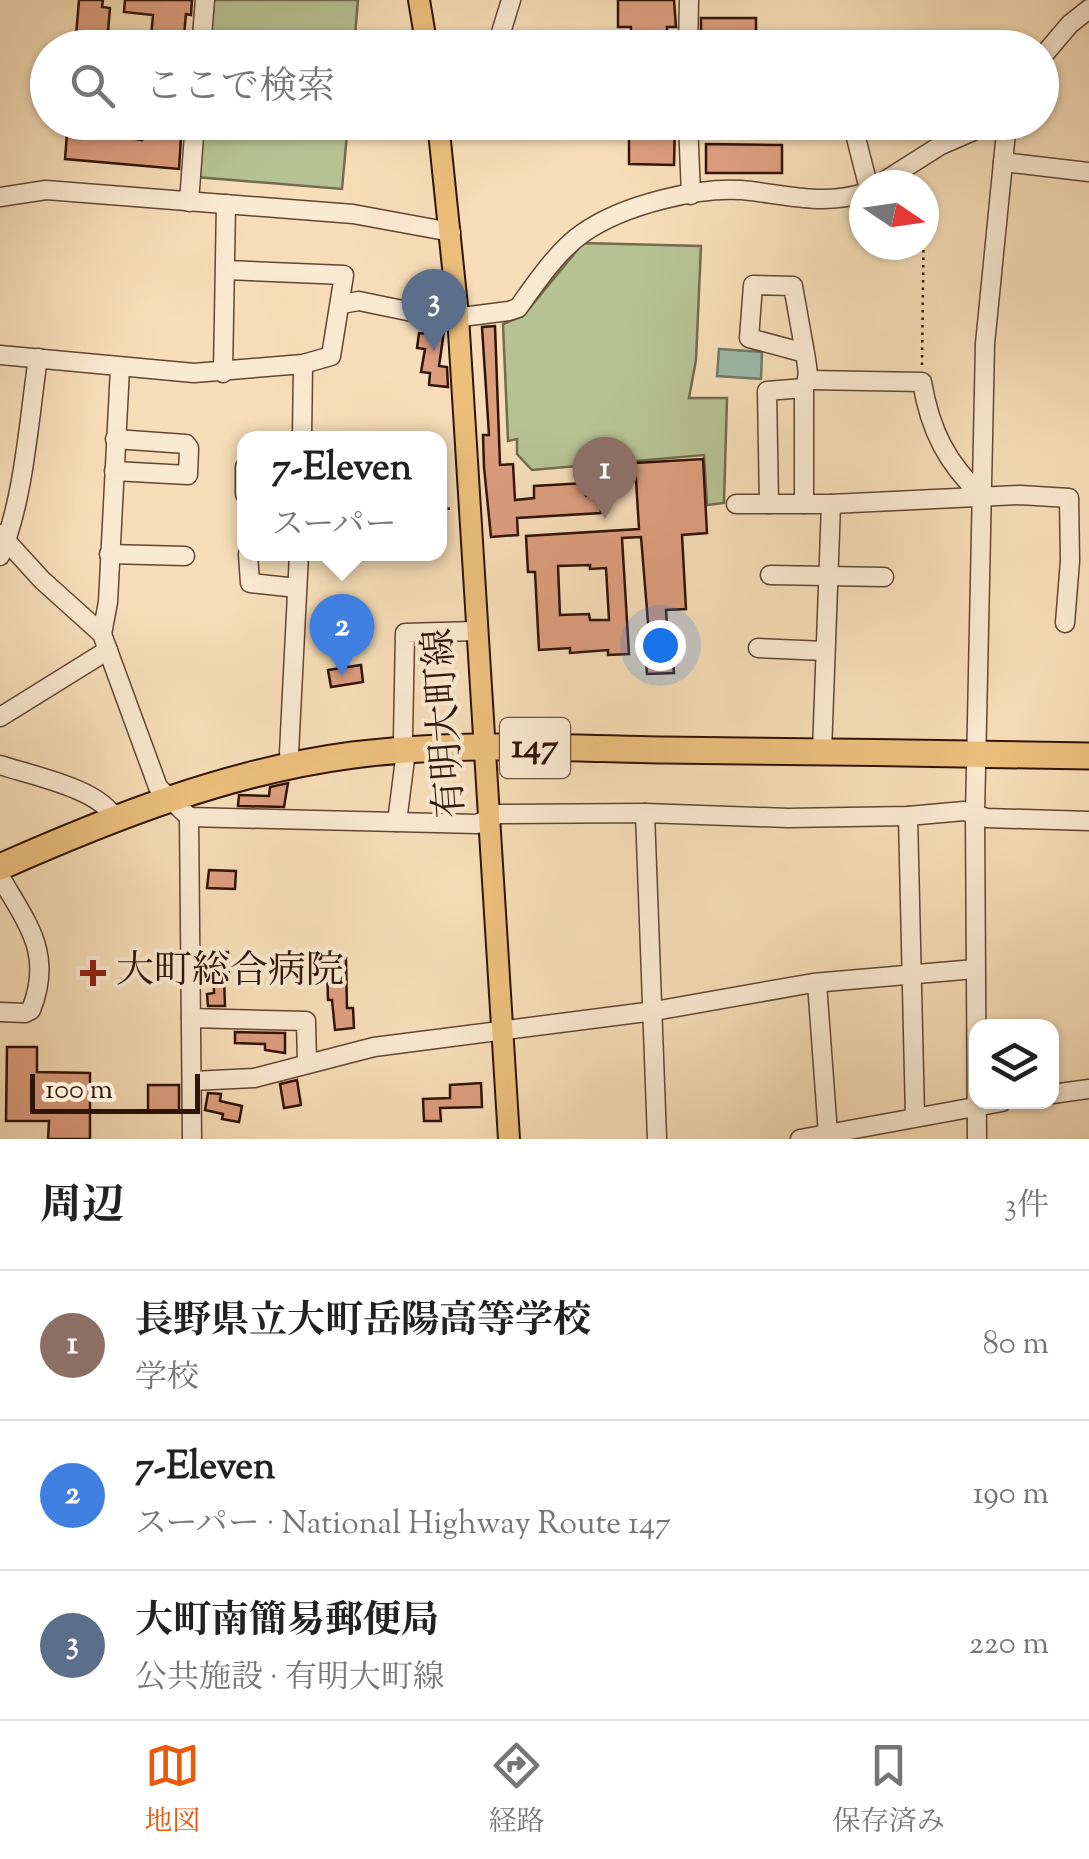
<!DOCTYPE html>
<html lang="ja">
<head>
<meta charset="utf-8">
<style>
	:root { --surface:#fff; --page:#f6f6f6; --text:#222; --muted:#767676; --line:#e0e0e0; --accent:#ea580c }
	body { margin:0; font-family:"Sorts Mill Goudy","Noto Serif JP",serif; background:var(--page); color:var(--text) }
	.controls { position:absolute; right:30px; bottom:30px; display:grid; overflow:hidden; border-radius:20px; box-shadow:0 2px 8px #0004 }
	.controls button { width:90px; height:90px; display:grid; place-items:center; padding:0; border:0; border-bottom:2px solid var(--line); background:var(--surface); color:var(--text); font:50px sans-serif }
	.compass { position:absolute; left:849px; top:170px; width:90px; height:90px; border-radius:50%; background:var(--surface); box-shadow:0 2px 8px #0004; rotate:103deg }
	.scale { position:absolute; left:30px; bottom:25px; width:170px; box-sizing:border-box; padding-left:10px; border:5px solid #301408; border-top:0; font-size:28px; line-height:35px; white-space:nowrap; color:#301408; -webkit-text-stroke:8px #faead1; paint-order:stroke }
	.you { position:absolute; left:660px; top:645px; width:35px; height:35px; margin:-25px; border:8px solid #fff; border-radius:50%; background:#1a73e8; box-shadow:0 0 0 15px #1a73e833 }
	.badge { display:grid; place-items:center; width:65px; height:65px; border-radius:50%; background:var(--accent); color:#fff; font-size:32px; font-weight:700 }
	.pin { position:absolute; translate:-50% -82px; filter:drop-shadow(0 2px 5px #0008) }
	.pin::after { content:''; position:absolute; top:52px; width:35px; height:30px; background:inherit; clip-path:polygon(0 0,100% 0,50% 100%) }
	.popup { position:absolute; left:237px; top:431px; width:210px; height:130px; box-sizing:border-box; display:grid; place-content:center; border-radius:20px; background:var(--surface); filter:drop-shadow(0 2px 8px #0005); font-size:32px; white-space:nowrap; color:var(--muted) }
	.popup b { font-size:38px; color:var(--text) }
	.popup::after { content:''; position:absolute; left:50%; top:100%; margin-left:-20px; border:20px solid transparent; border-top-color:var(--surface) }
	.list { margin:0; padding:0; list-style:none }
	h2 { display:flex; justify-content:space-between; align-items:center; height:130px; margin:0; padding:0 40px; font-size:42px }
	h2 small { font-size:32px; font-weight:400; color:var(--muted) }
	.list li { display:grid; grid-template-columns:65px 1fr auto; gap:30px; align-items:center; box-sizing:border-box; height:150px; padding:0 40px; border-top:2px solid var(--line) }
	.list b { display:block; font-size:38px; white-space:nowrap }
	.list p { margin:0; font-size:32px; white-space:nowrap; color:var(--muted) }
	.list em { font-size:32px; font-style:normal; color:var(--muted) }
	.icon { flex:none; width:55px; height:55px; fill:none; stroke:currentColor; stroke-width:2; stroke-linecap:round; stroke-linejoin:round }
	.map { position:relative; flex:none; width:1089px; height:1139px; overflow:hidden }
	.search { position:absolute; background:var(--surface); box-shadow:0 2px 8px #0004; left:30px; right:30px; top:30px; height:110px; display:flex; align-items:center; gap:25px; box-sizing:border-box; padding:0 35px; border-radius:55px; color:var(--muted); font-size:38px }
	.sheet { height:580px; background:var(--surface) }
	nav { display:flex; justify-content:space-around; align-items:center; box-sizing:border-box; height:140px; border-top:2px solid var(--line); background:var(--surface); font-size:28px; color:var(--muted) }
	nav a { display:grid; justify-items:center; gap:5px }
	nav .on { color:var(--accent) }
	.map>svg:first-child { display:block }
	.green { fill:#b7c293; stroke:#746b4e; stroke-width:2.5 }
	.water { fill:#9dbcac; stroke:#71796a; stroke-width:2.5 }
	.building { fill:#dd9e7f; stroke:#301408; stroke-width:2.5; fill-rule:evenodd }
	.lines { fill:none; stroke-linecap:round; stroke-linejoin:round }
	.minor-casing { stroke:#624634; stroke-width:21 }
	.major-casing { stroke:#301408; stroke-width:24 }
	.highway-casing { stroke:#301408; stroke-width:29 }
	.path { stroke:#301408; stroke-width:2.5; stroke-dasharray:2.5 5; stroke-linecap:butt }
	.minor { stroke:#faead1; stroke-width:18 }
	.major { stroke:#ecbf7c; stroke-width:20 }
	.highway { stroke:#ecbf7c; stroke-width:25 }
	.poi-dot { fill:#8f2418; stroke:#faead1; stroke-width:4 }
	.labels { text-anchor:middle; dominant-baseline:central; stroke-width:8; stroke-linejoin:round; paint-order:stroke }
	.shield { fill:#faead1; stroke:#6d5444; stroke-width:2.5 }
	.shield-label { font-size:35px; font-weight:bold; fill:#301408 }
	.street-label { font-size:38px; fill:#301408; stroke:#faead1 }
	.poi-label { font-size:38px; fill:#301408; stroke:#faead1; text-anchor:start }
</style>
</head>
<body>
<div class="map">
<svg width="1089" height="1139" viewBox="0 0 1089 1139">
	<rect width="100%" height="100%" fill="#f7deb8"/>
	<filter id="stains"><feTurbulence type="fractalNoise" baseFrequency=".002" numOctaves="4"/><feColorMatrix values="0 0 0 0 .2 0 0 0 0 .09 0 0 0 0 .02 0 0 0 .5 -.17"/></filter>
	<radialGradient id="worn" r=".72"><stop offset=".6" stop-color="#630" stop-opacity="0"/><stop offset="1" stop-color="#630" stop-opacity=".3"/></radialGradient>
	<g class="green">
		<polygon points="211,0 358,0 354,47 207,48"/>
		<polygon points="201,123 348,123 342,189 196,177"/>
		<polygon points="583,243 701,246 696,360 689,398 727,398 724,503 707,505 704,455 532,470 517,454 517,439 508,441 503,324 523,316"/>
	</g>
	<polygon class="water" points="719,349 762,352 761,379 717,376"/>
	<g class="building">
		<polygon points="79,0 103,0 102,7 110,8 107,42 100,41 99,48 75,48"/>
		<polygon points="125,0 192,0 191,15 186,14 183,46 150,48 153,15 124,12"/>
		<polygon points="618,0 674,0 676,27 667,27 667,48 631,48 631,27 618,27"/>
		<polygon points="701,18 756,18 756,42 749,42 749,47 701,48"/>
		<polygon points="68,122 93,122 92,132 142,140 143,122 182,122 179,169 65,159"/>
		<polygon points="629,122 675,122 674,165 629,164"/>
		<polygon points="706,144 782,145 782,173 706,173"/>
		<polygon points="495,326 500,465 513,464 515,500 534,498 534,486 585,483 586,496 600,495 601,513 517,518 518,535 491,537 484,467 483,435 489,435 482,327"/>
		<polygon points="430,328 444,331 439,366 447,367 448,387 429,385 430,373 421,372 425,349 417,348 419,333 429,334"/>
		<path d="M703 459 707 533 682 535 686 609 666 610 669 658H673L674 673 647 674 646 660 651 659 641 537 622 538 629 654 608 655V650L570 653V648L539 650 535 572H528L526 536 639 529 635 463ZM590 565V569L606 568 609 620H590L589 614 560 615 558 566Z"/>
		<polygon points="361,665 363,682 331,687 328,670"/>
		<polygon points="288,783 284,807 238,806 239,795 269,796 270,787"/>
		<polygon points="209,870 236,871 235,889 207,888"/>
		<polygon points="213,952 228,952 229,978 224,978 225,1006 208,1006 207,994 214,993"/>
		<polygon points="336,958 346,958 347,1008 353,1008 354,1028 335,1030 332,1000 328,1000 327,964 336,964"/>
		<polygon points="235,1032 285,1033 285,1053 265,1050 265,1044 235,1043"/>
		<polygon points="7,1047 37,1047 37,1072 90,1073 90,1139 48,1139 49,1121 6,1121"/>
		<polygon points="297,1080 301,1105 284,1108 280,1084"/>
		<polygon points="481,1083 482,1107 440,1108 441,1121 424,1121 423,1099 450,1098 450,1085"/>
		<rect x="148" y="1085" width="31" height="26"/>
		<polygon points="208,1093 221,1094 220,1101 242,1106 239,1122 222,1119 223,1114 205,1110"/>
	</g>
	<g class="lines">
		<g class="minor-casing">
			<g id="minor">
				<polyline points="201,48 205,0"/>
				<polyline points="459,48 499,39 511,0"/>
				<polyline points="688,48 689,0"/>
				<polyline points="1042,57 1070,24 1089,9"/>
				<polyline points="688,122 691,195"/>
				<polyline points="852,122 868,185"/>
				<polyline points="1003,162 1089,172"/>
				<polyline points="878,185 941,145 994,122"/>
				<polyline points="0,197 46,190 353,214 451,232"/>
				<polyline points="189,202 195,122"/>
				<path d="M341 304 359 301 446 319 509 311 518 308C536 283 557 251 583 233 623 205 701 185 751 191 790 196 825 205 864 193"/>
				<polyline points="0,355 194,373 303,364 331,356 344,275 226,270"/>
				<polyline points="223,373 226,204"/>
				<path d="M809 380 922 382C930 430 947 464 983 497"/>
				<polyline points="302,438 303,364"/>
				<polyline points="245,467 245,494"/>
				<polyline points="114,471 188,475 189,448 186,444 115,439"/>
				<polyline points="736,504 831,504 1020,495 1069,498 1070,561 1065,623"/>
				<polyline points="769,504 767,391 804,388"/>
				<path d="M804 504V388C810 377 807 366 805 353L793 286 753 285 749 338 805 353"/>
				<polyline points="0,534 42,580 102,634 158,787 189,817 477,824 499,814 645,813 788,818 908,816 964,811 987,818 1089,821"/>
				<polyline points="109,554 185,556"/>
				<polyline points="248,554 250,583 297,588"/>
				<path d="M0 556C24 501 29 418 38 358"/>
				<polyline points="770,575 884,577"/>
				<polyline points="102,634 108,602 120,368"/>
				<polyline points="758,648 825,651"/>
				<polyline points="0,717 108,650"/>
				<polyline points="403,737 405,633 476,631"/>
				<polyline points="822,752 831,504"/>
				<polyline points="289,753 299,554"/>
				<path d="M0 765C30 775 101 789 114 818"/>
				<polyline points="645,813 657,1139"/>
				<polyline points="908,816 915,1117"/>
				<polyline points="189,817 192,1139"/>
				<polyline points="397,822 406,751"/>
				<path d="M0 876C26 923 54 952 31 1010L25 1013 0 1012"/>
				<polyline points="817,983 828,1134"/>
				<polyline points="191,1018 306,1021 307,1063"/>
				<polyline points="192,1081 254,1078 374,1047 654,1011 813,983 975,969"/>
				<polyline points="1052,1094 1089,1089"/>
				<polyline points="800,1139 1002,1102"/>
				<polyline points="977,1139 975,815 985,344 1007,122"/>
			</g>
		</g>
		<g class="major-casing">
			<g id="major">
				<polyline points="419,0 427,48"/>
				<polyline points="438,122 458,316 509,1139"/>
			</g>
		</g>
		<g class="highway-casing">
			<path id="highway" d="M0 867C113 817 230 771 353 755 456 742 561 748 664 750 806 752 947 753 1089 756"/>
		</g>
		<g class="path">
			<polyline points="922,365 924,207"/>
			<polyline points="440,510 453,508"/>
		</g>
		<use href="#minor" class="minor"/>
		<use href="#major" class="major"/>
		<use href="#highway" class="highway"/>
	</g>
	<path class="poi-dot" d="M88 958h10v10h10v10h-10v10h-10v-10h-10v-10h10z"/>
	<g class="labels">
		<rect class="shield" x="500" y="718" width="70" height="60" rx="8"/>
		<g class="shield-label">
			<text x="535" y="748">147</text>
		</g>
		<g class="street-label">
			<text transform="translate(447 723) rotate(-94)">有明大町線</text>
		</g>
		<g class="poi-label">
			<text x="116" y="973">大町総合病院</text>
		</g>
	</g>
	<rect width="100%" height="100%" filter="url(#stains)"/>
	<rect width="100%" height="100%" fill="url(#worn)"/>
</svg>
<div class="controls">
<button><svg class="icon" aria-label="layers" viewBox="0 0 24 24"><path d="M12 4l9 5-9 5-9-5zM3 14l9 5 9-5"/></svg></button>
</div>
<svg class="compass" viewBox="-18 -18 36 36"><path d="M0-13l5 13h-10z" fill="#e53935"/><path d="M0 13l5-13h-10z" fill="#767676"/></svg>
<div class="scale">100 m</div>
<div class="you"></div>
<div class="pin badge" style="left:605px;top:519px;background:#8d6e63">1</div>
<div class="pin badge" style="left:342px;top:676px;background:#3f7fe0">2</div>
<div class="popup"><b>7-Eleven</b>スーパー</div>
<div class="pin badge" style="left:434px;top:351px;background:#5c6f8a">3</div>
<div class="search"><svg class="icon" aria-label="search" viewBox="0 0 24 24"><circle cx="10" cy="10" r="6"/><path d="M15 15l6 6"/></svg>ここで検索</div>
</div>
<section class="sheet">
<h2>周辺<small>3件</small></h2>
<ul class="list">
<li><span class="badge" style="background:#8d6e63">1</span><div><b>長野県立大町岳陽高等学校</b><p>学校</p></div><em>80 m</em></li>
<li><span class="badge" style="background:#3f7fe0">2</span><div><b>7-Eleven</b><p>スーパー · National Highway Route 147</p></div><em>190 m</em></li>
<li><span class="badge" style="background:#5c6f8a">3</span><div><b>大町南簡易郵便局</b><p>公共施設 · 有明大町線</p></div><em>220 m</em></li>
</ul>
</section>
<nav>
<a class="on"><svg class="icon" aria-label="map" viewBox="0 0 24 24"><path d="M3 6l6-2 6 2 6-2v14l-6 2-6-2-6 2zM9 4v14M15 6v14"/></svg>地図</a>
<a><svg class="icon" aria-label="directions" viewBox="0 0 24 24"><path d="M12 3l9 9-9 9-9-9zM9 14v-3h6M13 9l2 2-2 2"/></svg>経路</a>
<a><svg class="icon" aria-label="saved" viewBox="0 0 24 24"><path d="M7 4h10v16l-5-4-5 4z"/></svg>保存済み</a>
</nav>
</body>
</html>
